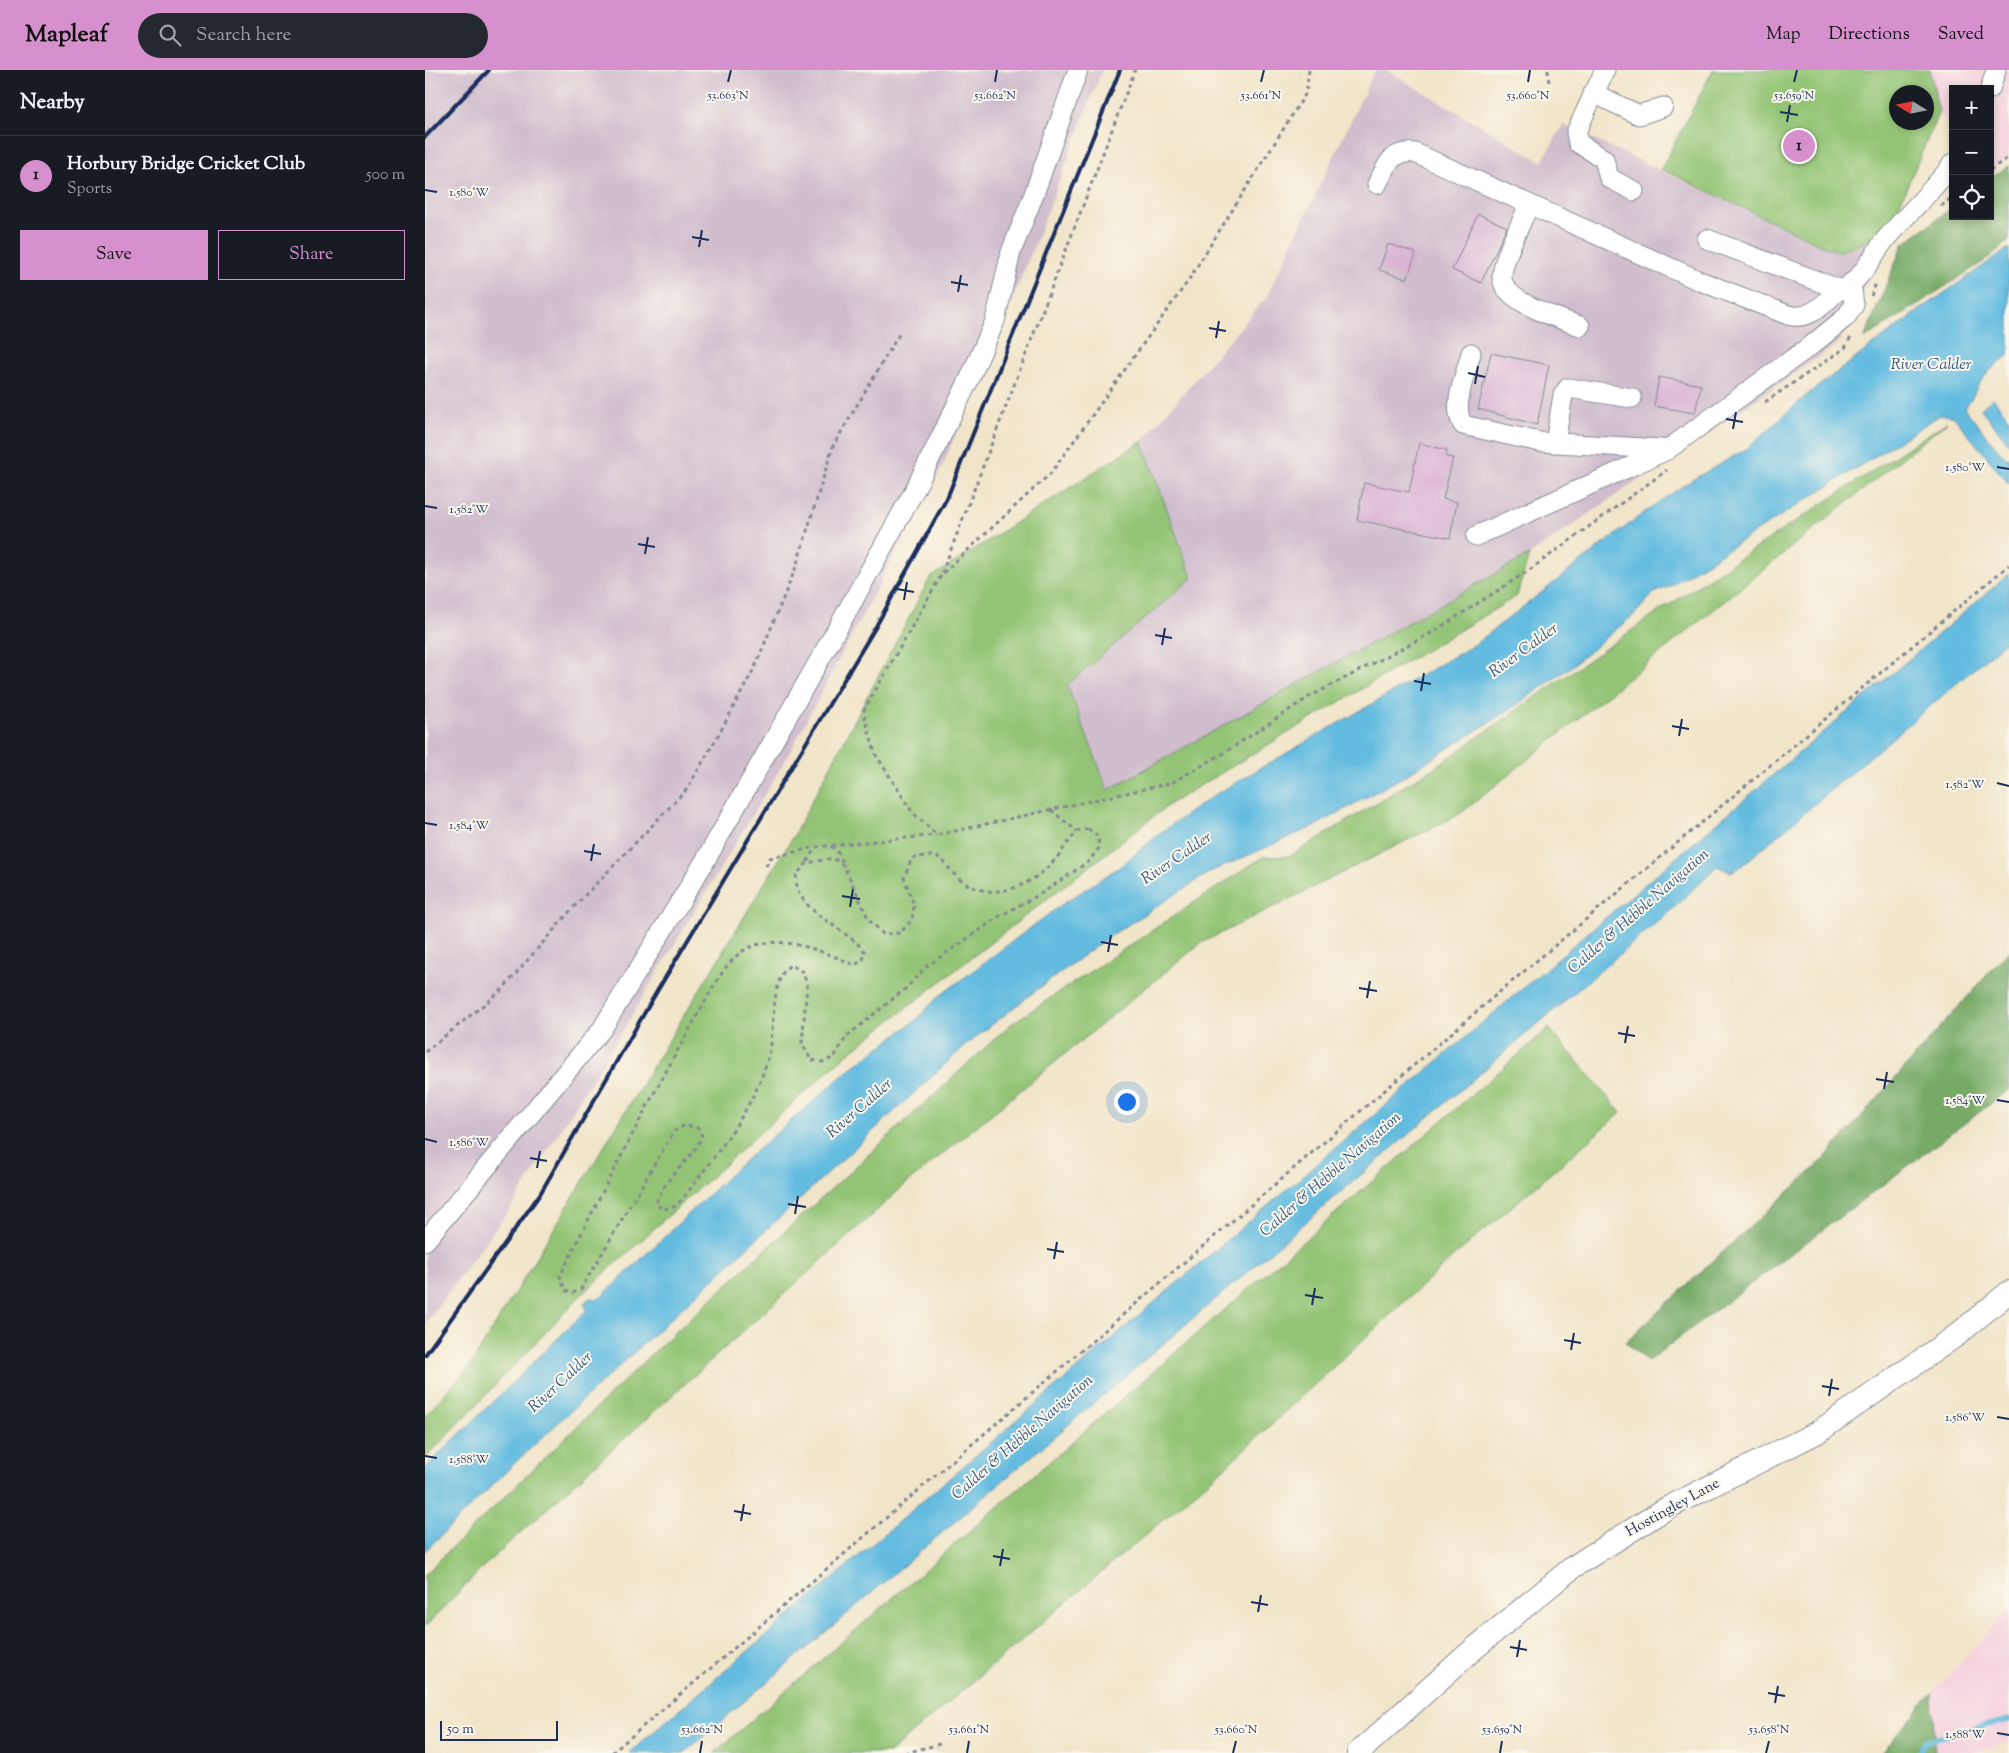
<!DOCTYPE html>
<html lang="en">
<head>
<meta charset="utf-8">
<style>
	:root { --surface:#171b24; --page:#242831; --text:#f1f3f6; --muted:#9ea1a6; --line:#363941; --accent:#d690ce }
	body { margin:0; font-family:"Sorts Mill Goudy",serif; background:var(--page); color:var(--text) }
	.controls { position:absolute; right:15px; top:15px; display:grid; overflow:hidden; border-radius:0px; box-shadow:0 2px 8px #0003 }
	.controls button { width:45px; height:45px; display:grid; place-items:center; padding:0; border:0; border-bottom:1px solid var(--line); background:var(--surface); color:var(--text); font:25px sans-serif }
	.compass { position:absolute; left:1464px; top:15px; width:45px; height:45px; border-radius:50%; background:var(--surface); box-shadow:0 2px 8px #0003; rotate:280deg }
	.scale { position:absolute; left:15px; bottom:12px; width:118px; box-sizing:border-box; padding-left:5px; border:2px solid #1b2f5e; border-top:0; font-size:14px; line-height:18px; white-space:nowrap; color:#1b2f5e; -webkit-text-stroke:4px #fbf7ec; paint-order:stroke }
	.you { position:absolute; left:701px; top:1031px; width:18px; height:18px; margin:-12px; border:4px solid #fff; border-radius:50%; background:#1a73e8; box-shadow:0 0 0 8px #1a73e833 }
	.badge { display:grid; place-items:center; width:32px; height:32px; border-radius:50%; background:var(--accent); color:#111; font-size:16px; font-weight:700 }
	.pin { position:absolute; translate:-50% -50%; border:2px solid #fff; box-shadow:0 1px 5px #0006 }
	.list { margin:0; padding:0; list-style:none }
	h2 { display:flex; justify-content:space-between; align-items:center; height:65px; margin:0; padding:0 20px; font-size:21px }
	h2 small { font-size:16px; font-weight:400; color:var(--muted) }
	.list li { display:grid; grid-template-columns:32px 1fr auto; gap:15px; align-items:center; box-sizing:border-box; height:80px; padding:0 20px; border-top:1px solid var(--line) }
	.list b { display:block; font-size:19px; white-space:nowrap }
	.list p { margin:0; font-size:16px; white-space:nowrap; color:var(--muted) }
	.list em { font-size:16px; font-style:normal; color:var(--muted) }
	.actions { display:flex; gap:10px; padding:15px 20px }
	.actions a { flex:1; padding:11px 0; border:1px solid var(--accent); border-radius:0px; text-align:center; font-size:18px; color:var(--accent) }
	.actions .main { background:var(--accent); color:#111 }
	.icon { flex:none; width:28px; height:28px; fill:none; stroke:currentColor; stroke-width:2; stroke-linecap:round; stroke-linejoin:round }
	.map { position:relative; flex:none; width:1584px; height:1683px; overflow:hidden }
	header { display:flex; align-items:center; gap:30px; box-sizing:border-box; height:70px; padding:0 25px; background:var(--accent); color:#111 }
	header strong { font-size:24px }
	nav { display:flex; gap:28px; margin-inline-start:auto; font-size:18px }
	.search { width:350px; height:45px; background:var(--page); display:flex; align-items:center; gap:12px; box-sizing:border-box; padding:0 18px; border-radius:28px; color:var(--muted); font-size:19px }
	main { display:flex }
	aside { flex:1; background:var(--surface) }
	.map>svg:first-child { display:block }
	.built { fill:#f4cfdd }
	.industrial { fill:#d0bdcd }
	.green { fill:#93c474; stroke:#577a69; fill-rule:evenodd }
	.forest { fill:#76aa66; stroke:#486c62 }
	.water { fill:#63bce0; stroke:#3f769f }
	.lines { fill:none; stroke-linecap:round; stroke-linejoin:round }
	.stream { stroke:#63bce0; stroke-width:5 }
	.building { fill:#d9b2d4 }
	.minor-casing { stroke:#868a94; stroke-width:21 }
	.major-casing { stroke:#868a94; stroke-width:24 }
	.path { stroke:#868a94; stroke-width:3; stroke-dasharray:4 4; stroke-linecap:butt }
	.minor { stroke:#fff; stroke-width:19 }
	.major { stroke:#fff; stroke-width:22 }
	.rail { stroke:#1b2f5e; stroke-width:4 }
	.ticks { fill:none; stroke:#1b2f5e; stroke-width:2 }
	.labels { text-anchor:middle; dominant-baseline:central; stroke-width:4; stroke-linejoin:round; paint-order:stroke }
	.street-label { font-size:15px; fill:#1b2f5e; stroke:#fbf7ec }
	.water-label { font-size:16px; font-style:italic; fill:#315985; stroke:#fbf7ec }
	.ticks-label { font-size:12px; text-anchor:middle; fill:#1b2f5e; stroke:#fbf7ec; stroke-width:4; stroke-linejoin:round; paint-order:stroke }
</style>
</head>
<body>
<header>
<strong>Mapleaf</strong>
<div class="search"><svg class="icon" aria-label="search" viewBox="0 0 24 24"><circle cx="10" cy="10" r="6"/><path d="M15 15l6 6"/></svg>Search here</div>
<nav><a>Map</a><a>Directions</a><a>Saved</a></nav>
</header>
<main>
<aside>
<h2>Nearby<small></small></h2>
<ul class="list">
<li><span class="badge">1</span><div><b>Horbury Bridge Cricket Club</b><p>Sports</p></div><em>500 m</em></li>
</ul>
<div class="actions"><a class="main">Save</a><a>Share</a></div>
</aside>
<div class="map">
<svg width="1584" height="1683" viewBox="0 0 1584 1683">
	<rect width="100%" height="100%" fill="#fbf7ec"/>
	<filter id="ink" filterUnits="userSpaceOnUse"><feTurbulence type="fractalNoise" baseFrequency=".02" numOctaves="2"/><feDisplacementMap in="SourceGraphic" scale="10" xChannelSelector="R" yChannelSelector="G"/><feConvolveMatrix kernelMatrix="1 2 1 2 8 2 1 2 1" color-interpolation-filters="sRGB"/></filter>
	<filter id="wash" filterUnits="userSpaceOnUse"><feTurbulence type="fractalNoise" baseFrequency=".0096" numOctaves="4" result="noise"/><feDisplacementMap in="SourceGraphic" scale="20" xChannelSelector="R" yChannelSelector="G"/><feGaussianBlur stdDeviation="1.12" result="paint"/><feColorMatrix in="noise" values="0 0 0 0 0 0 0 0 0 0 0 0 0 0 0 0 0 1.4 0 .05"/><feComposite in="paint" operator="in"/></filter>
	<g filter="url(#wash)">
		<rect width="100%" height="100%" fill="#f1e5c9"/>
		<g class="built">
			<polygon points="1505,0 1584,0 1584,87 1565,100 1565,19 1528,19 1528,58 1514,42"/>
			<polygon points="1584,1540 1584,1672 1547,1683 1510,1683 1507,1623"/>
		</g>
		<g class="industrial">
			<polygon points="0,0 677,0 609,176 519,392 362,687 183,985 85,1139 0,1254"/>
			<polygon points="950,0 961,0 1117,92 1138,55 1412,182 1462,164 1414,273 1104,485 683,720 642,615 766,508 717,371 841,228"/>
		</g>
		<g class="green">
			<path d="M1288 0H1505L1514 42 1462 164 1412 182 1236 99ZM1472 22H1502V52H1472Z"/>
			<polygon points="1522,352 1035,744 776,873 482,1113 64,1491 0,1557 0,1504 232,1279 586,954 838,787 865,786 1010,697 1230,544"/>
			<polygon points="717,371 767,508 642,615 683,720 1104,485 1092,526 746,733 421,985 157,1224 0,1389 0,1346 47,1293 369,765 505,508"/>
			<polygon points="1124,958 1196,1043 1029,1186 799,1398 464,1683 289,1683"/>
		</g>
		<g class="forest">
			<polygon points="1584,95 1584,170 1561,190 1439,269 1478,174 1528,137 1528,146 1565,146 1565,109"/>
			<polygon points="1584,880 1584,1020 1223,1291 1200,1272 1397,1091"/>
			<polygon points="1507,1623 1510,1683 1456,1683"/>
		</g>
		<g class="water">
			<path d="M1584 178V285C1573 293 1562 302 1554 314 1548 324 1549 327 1539 338L1581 389 1584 387V414L1528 346 1515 345 1245 516 1229 523 1211 543 1147 596 1090 636 981 705 890 756 785 802 679 870 609 922 542 974 94 1389 0 1481V1398L162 1240 159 1233 165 1228 174 1229 315 1095 424 1000 491 950 512 928 636 835 696 796 735 763 791 724 1049 575 1225 438 1267 410 1323 378 1383 324 1492 242Z"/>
			<polygon points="1568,328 1584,348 1584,374 1556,339"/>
			<polygon points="1584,504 1584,569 1314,798 1305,802 1292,796 1251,836 259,1683 204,1683 718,1242"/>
		</g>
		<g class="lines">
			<polyline class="stream" points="1493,1683 1502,1670 1584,1650"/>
		</g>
		<g id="blocks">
			<g class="building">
				<polygon points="1053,144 1082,157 1056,213 1027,200"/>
				<polygon points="963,174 991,183 982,209 954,200"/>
				<polygon points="1066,283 1124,295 1112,355 1053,339"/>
				<polygon points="1234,307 1276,315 1270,343 1229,336"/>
				<polygon points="994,373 1022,380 1021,387 1028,388 1018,429 1032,432 1025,468 932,450 939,413 984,422"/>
			</g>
		</g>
	</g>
	<g filter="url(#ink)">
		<use href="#blocks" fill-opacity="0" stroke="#868a94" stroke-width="1"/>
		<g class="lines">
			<g class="minor-casing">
				<g id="minor">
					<polyline points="1180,0 1151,62 1153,73 1179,89 1184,108 1209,121"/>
					<polyline points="1565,19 1571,0"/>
					<polyline points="1168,23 1214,45 1238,37"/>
					<path d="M952 114C963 95 965 80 990 83L1275 211 1363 245C1385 251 1399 234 1413 220"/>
					<path d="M1104 135C1096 154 1078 187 1077 207 1077 232 1136 249 1155 256"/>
					<path d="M1282 169 1416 220C1435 212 1447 187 1459 171 1481 144 1508 122 1528 93"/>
					<path d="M1046 283C1041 304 1026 336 1038 355L1115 372 1236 379"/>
					<polyline points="1130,373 1138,325 1143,318 1207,328"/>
					<polyline points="1051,466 1242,380 1388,274 1421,247 1429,235 1426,213"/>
					<polyline points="0,1171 177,959 280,791 415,554 488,423 545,308 570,251 586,182 609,124 653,0"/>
				</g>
			</g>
			<g class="major-casing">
				<polyline id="major" points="933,1683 1044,1583 1148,1497 1242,1438 1393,1362 1532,1265 1584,1222"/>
			</g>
			<g class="path">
				<polyline points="884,0 881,23 761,214 626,403 517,504 438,642 451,685 488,743 512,765 746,713 799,683 884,627 1008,562 1103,501 1242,400"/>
				<polyline points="1123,0 1124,16"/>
				<polyline points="1565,100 1584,87"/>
				<polyline points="1516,136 1528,127"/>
				<polyline points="1446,226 1451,213"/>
				<polyline points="1340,332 1420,278 1427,265"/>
				<polyline points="517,503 710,0"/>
				<polyline points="626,740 652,761"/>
				<path d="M663 759 673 766 674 778 663 792 617 823 575 846 501 897 480 919 422 966 409 987 399 992 386 990 377 973 382 915 378 902 366 895C346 905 349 958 345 980 332 1037 291 1083 257 1130L247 1138 237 1139 231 1133C240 1106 267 1091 277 1066L273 1058 261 1055 249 1061 156 1219 148 1223 140 1220 135 1206C178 1121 220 1037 267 955 279 934 298 893 318 881 351 860 398 882 430 895L438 890 440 882C422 859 386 848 373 821 371 816 372 810 371 805L382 793 408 788 419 796 444 850 458 864 475 863 487 850 489 835 479 808 487 788C526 781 513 793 537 811 565 831 600 819 623 797 634 787 642 773 652 761Z"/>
				<polyline points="406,776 414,784 419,796"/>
				<polyline points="382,792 390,778"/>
				<polyline points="341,796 345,788 391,777 511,765"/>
				<polyline points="0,982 76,921 146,840 262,719 294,664 330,597 371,497 408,376 476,261"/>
				<polyline points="187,1683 1072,924 1584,495"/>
				<polyline points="480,1683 515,1674"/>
			</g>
			<use href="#minor" class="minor"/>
			<use href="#major" class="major"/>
			<g class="rail">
				<polyline points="0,67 64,0"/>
				<polyline points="0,1285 115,1124 231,923 450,558 522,428 695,0"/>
			</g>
		</g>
	</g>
	<path class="ticks" d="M303 12 306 0M570 12 572 0M836 12 839 0M1103 12 1105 0M1369 12 1372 0M1355 42 1373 45M1362 52 1365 35M0 120 12 122M267 167 284 170M274 177 277 160M526 212 543 215M533 222 536 205M784 258 801 261M791 268 794 251M1043 303 1060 307M1050 314 1053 296M1301 349 1318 352M1308 359 1311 342M1572 397 1584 399M0 436 12 438M213 474 230 477M220 484 223 467M472 519 489 522M479 530 482 512M730 565 747 568M737 575 740 558M989 611 1006 614M996 621 999 603M1247 656 1264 659M1254 666 1257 649M1572 713 1584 716M0 753 12 755M159 781 176 784M166 791 169 774M417 826 435 829M425 837 428 819M676 872 693 875M683 882 686 865M934 918 952 921M942 928 945 911M1193 963 1210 966M1200 973 1203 956M1451 1009 1469 1012M1459 1019 1462 1002M1572 1030 1584 1032M0 1069 12 1072M105 1088 122 1091M112 1098 115 1081M363 1134 381 1137M370 1144 373 1126M622 1179 639 1182M629 1189 632 1172M880 1225 898 1228M887 1235 890 1218M1139 1270 1156 1273M1146 1280 1149 1263M1397 1316 1414 1319M1404 1326 1407 1309M1572 1347 1584 1349M0 1386 12 1388M309 1441 326 1444M316 1451 319 1434M568 1486 585 1489M575 1496 578 1479M826 1532 843 1535M833 1542 836 1525M1085 1577 1102 1580M1092 1587 1095 1570M1343 1623 1360 1626M1350 1633 1353 1616M1572 1663 1584 1665M275 1683 277 1671M542 1683 544 1671M808 1683 811 1671M1075 1683 1077 1671M1341 1683 1344 1671"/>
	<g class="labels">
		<g class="street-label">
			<text transform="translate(1248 1438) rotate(-29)">Hostingley Lane</text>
		</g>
		<g class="water-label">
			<text x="1506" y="295">River Calder</text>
			<text transform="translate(1099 581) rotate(-36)">River Calder</text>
			<text transform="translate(752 789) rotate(-34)">River Calder</text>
			<text transform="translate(1214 842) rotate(-41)">Calder &amp; Hebble Navigation</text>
			<text transform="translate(435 1039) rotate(-41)">River Calder</text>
			<text transform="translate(906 1105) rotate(-41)">Calder &amp; Hebble Navigation</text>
			<text transform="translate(136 1313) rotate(-43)">River Calder</text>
			<text transform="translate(598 1368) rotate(-41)">Calder &amp; Hebble Navigation</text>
		</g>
	</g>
	<g class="ticks-label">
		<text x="303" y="29">53.663°N</text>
		<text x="570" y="29">53.662°N</text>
		<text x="836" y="29">53.661°N</text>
		<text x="1103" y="29">53.660°N</text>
		<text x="1369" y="29">53.659°N</text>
		<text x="44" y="126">1.580°W</text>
		<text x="1540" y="401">1.580°W</text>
		<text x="44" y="443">1.582°W</text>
		<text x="1540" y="718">1.582°W</text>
		<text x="44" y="759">1.584°W</text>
		<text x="1540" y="1034">1.584°W</text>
		<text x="44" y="1076">1.586°W</text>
		<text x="1540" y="1351">1.586°W</text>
		<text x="44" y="1393">1.588°W</text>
		<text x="277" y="1663">53.662°N</text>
		<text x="544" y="1663">53.661°N</text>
		<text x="811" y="1663">53.660°N</text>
		<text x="1077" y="1663">53.659°N</text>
		<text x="1344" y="1663">53.658°N</text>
		<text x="1540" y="1668">1.588°W</text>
	</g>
</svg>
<div class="controls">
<button>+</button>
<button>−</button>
<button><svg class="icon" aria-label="locate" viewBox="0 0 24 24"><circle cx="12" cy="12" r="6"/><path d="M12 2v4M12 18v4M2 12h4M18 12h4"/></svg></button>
</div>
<svg class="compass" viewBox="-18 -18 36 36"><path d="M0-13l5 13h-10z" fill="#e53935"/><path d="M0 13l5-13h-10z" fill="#9ea1a6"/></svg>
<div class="scale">50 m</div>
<div class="you"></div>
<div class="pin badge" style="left:1374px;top:76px">1</div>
</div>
</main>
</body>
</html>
